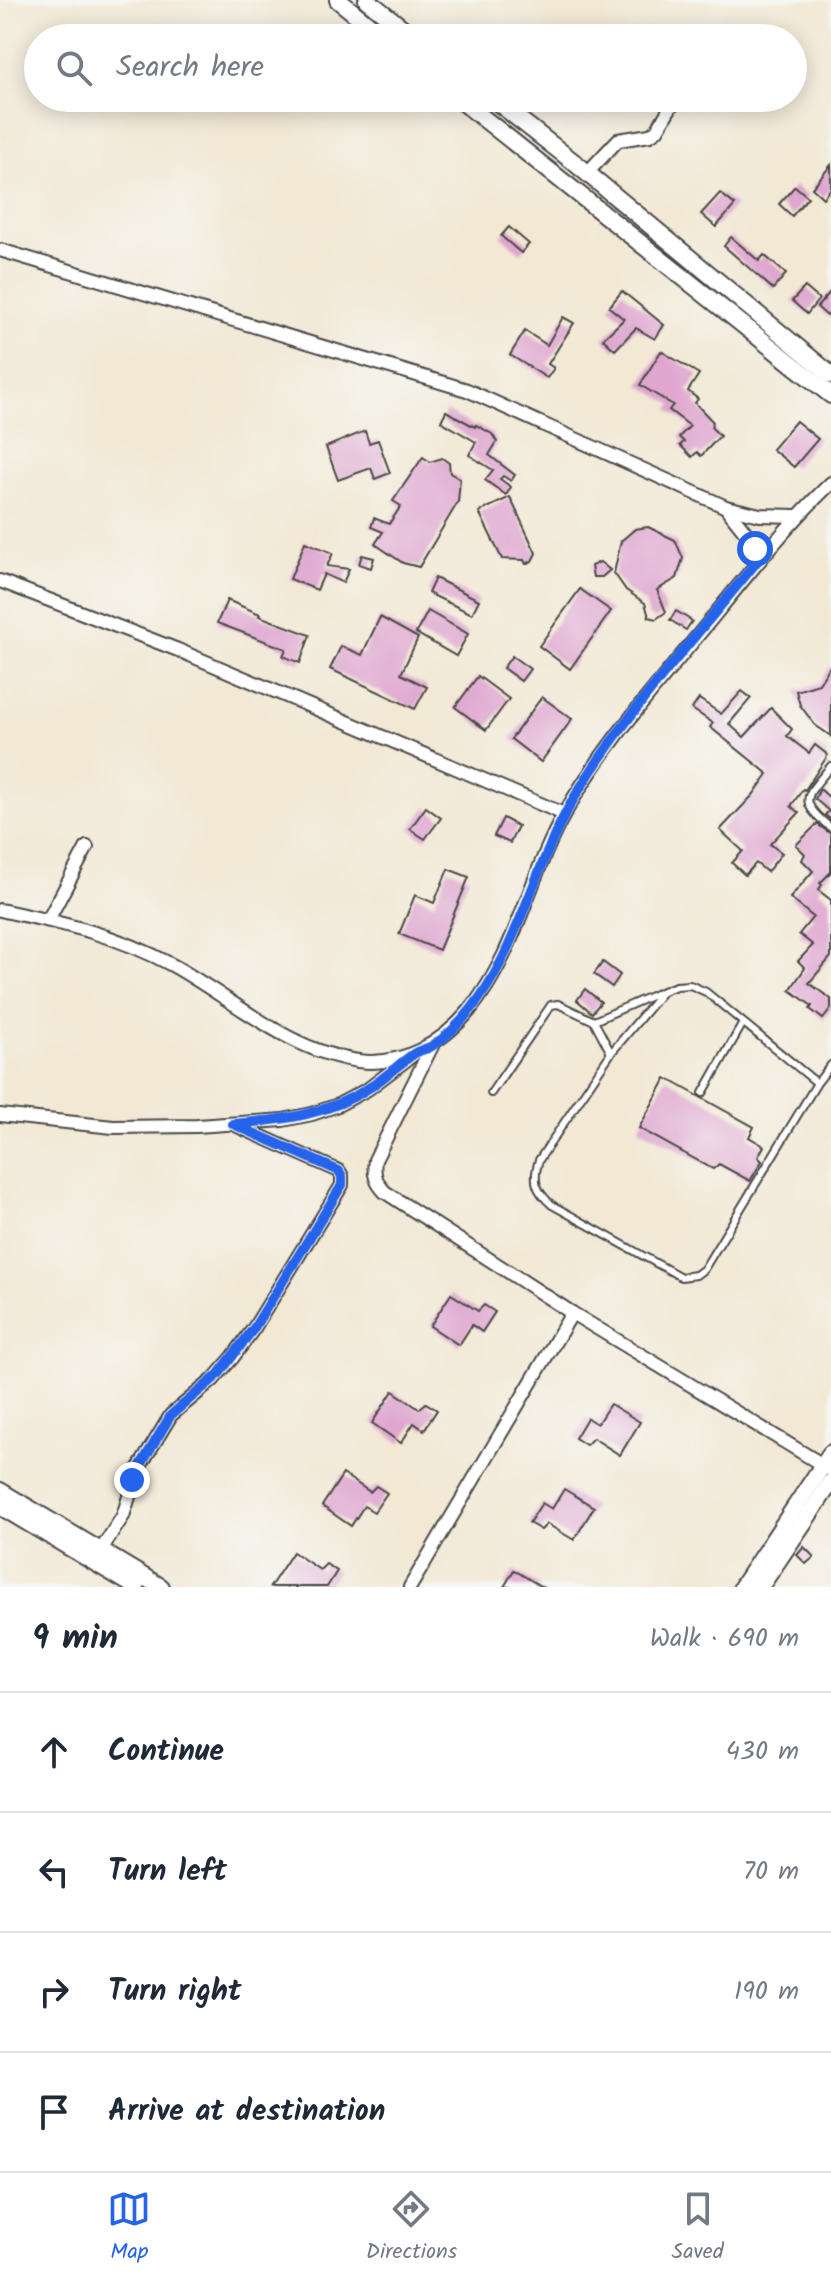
<!DOCTYPE html>
<html lang="en">
<head>
<meta charset="utf-8">
<style>
	:root { --surface:#fff; --page:#f6f6f7; --text:#1f2937; --muted:#747a83; --line:#e0e1e3; --accent:#2563eb }
	body { margin:0; font-family:Kalam,sans-serif; background:var(--page); color:var(--text) }
	.stop { position:absolute; width:24px; height:24px; margin:-18px; border:6px solid #2563eb; border-radius:50%; background:#fff }
	.stop.end { background:#2563eb; border-color:#fff; box-shadow:0 2px 8px #0008 }
	.list { margin:0; padding:0; list-style:none }
	h2 { display:flex; justify-content:space-between; align-items:center; height:104px; margin:0; padding:0 32px; font-size:34px }
	h2 small { font-size:26px; font-weight:400; color:var(--muted) }
	.list li { display:grid; grid-template-columns:52px 1fr auto; gap:24px; align-items:center; box-sizing:border-box; height:120px; padding:0 32px; border-top:2px solid var(--line) }
	.list b { display:block; font-size:30px; white-space:nowrap }
	.list em { font-size:26px; font-style:normal; color:var(--muted) }
	.icon { flex:none; width:44px; height:44px; fill:none; stroke:currentColor; stroke-width:2; stroke-linecap:round; stroke-linejoin:round }
	.map { position:relative; flex:none; width:831px; height:1587px; overflow:hidden }
	.search { position:absolute; background:var(--surface); box-shadow:0 4px 20px #0003; left:24px; right:24px; top:24px; height:88px; display:flex; align-items:center; gap:20px; box-sizing:border-box; padding:0 28px; border-radius:44px; color:var(--muted); font-size:30px }
	.sheet { height:584px; background:var(--surface) }
	nav { display:flex; justify-content:space-around; align-items:center; box-sizing:border-box; height:112px; border-top:2px solid var(--line); background:var(--surface); font-size:22px; color:var(--muted) }
	nav a { display:grid; justify-items:center; gap:4px }
	nav .on { color:var(--accent) }
	.map>svg:first-child { display:block }
	.building { fill:#dfa6d0 }
	.lines { fill:none; stroke-linecap:round; stroke-linejoin:round }
	.lane-casing { stroke:#494744; stroke-width:10 }
	.street-casing { stroke:#494744; stroke-width:16 }
	.secondary-casing { stroke:#494744; stroke-width:20 }
	.lane { stroke:#fff; stroke-width:6 }
	.street { stroke:#fff; stroke-width:12 }
	.secondary { stroke:#fff; stroke-width:16 }
	.route { stroke:#2563eb; stroke-width:10 }
</style>
</head>
<body>
<div class="map">
<svg width="831" height="1587" viewBox="0 0 831 1587">
	<rect width="100%" height="100%" fill="#f6f6f2"/>
	<filter id="ink" filterUnits="userSpaceOnUse"><feTurbulence type="fractalNoise" baseFrequency=".0125" numOctaves="2"/><feDisplacementMap in="SourceGraphic" scale="16" xChannelSelector="R" yChannelSelector="G"/><feConvolveMatrix kernelMatrix="1 2 1 2 8 2 1 2 1" color-interpolation-filters="sRGB"/></filter>
	<filter id="wash" filterUnits="userSpaceOnUse"><feTurbulence type="fractalNoise" baseFrequency=".006" numOctaves="4" result="noise"/><feDisplacementMap in="SourceGraphic" scale="32" xChannelSelector="R" yChannelSelector="G"/><feGaussianBlur stdDeviation="1.8" result="paint"/><feColorMatrix in="noise" values="0 0 0 0 0 0 0 0 0 0 0 0 0 0 0 0 0 1.4 0 .05"/><feComposite in="paint" operator="in"/></filter>
	<g filter="url(#wash)">
		<rect width="100%" height="100%" fill="#f2e8d4"/>
		<g id="blocks">
			<g class="building">
				<polygon points="831,165 831,188 823,198 812,188"/>
				<polygon points="795,186 808,197 792,216 779,204"/>
				<polygon points="720,193 735,205 716,227 701,214"/>
				<polygon points="509,227 529,244 521,253 501,236"/>
				<polygon points="731,237 759,261 764,255 786,274 773,289 724,246"/>
				<polygon points="805,287 819,299 807,314 792,301"/>
				<polygon points="622,291 664,325 655,339 636,328 615,350 603,339 624,319 609,307"/>
				<polygon points="831,291 831,311 827,316 817,307"/>
				<polygon points="563,317 574,323 548,364 554,368 547,378 510,355 525,331 547,345"/>
				<polygon points="661,351 699,374 688,391 698,399 695,403 713,422 711,427 720,436 701,456 697,452 692,457 680,445 684,442 679,437 690,426 669,410 673,405 640,385"/>
				<polygon points="446,411 475,427 476,425 492,434 497,442 489,455 515,475 511,481 503,476 500,479 511,487 506,495 485,480 493,470 469,455 476,442 441,421"/>
				<polygon points="796,421 818,439 794,467 772,449"/>
				<polygon points="365,431 369,443 378,440 390,473 375,479 371,468 338,480 326,447"/>
				<polygon points="423,457 430,462 442,458 449,463 450,473 460,479 458,502 419,567 403,563 375,544 383,532 371,527 374,518 389,524 401,506 393,501"/>
				<polygon points="510,497 536,553 532,561 526,564 524,560 502,559 479,512"/>
				<polygon points="648,527 675,540 683,558 677,578 657,590 666,612 656,619 649,617 645,603 626,590 614,573 621,541 635,529"/>
				<polygon points="305,542 333,553 327,566 349,569 343,583 324,574 317,590 290,579"/>
				<polygon points="362,555 374,558 371,568 359,564"/>
				<polygon points="600,562 610,570 602,577 593,577 591,566"/>
				<polygon points="435,578 479,600 472,614 428,593"/>
				<polygon points="580,589 611,611 570,669 539,646"/>
				<polygon points="227,600 260,614 259,616 310,635 300,663 283,656 286,649 217,623"/>
				<polygon points="428,611 468,634 456,656 416,633"/>
				<polygon points="676,611 692,621 686,630 670,620"/>
				<polygon points="380,617 418,638 401,674 427,687 415,709 330,669 341,646 362,655"/>
				<polygon points="512,656 530,669 521,681 503,668"/>
				<polygon points="831,665 831,736 815,725 800,705 796,691 819,684"/>
				<polygon points="478,676 509,699 486,730 455,707"/>
				<polygon points="742,691 751,698 729,724 744,737 771,708 792,729 787,736 809,753 815,745 828,755 805,790 803,789 791,806 799,813 770,844 782,853 767,872 756,863 745,875 732,863 743,851 720,830 753,795 768,774 710,727 713,723 692,709 699,699 721,714"/>
				<polygon points="542,697 572,719 541,762 511,739"/>
				<polygon points="820,789 831,799 831,820 825,815 829,811 815,799"/>
				<polygon points="426,807 441,818 425,839 410,829"/>
				<polygon points="503,818 518,826 510,843 494,836"/>
				<polygon points="817,824 831,834 831,872 820,883 822,885 818,890 831,900 831,957 809,983 831,999 831,1009 823,1019 810,1009 812,1006 790,990 805,968 798,961 813,945 799,934 813,917 790,898 813,871 802,860 805,854 796,845"/>
				<polygon points="448,869 469,877 439,950 399,934 415,895 434,903"/>
				<polygon points="603,962 620,975 612,987 594,974"/>
				<polygon points="585,989 601,1002 592,1013 577,1000"/>
				<polygon points="666,1078 754,1127 749,1137 764,1146 758,1157 762,1161 750,1181 719,1164 713,1169 639,1128"/>
				<polygon points="451,1294 478,1311 484,1305 495,1312 482,1332 472,1325 459,1345 430,1326"/>
				<polygon points="393,1391 419,1409 426,1403 437,1410 424,1430 414,1423 401,1443 372,1423"/>
				<polygon points="610,1404 640,1422 620,1455 593,1438 586,1445 575,1438 587,1418 597,1424"/>
				<polygon points="343,1474 370,1492 376,1486 387,1493 374,1512 364,1506 351,1526 322,1506"/>
				<polygon points="564,1489 594,1507 574,1540 547,1524 541,1530 529,1523 542,1503 552,1509"/>
				<polygon points="804,1547 814,1557 806,1564 797,1555"/>
				<polygon points="293,1552 320,1570 326,1564 337,1571 327,1587 270,1587"/>
				<polygon points="514,1570 542,1587 504,1587"/>
			</g>
		</g>
	</g>
	<g filter="url(#ink)">
		<use href="#blocks" fill-opacity="0" stroke="#494744" stroke-width="2"/>
		<g class="lines">
			<g class="lane-casing">
				<g id="lane">
					<path d="M831 766C806 797 796 800 831 828"/>
					<polyline points="594,1021 660,992"/>
					<path d="M817 1083 706 992 690 985 676 986 663 991 611 1053 539 1160C532 1181 536 1191 552 1205L681 1277 696 1275 704 1269 817 1083 831 1065"/>
					<polyline points="491,1093 551,1005 558,1004 594,1021 611,1053"/>
					<polyline points="703,1093 743,1023"/>
				</g>
			</g>
			<g class="street-casing">
				<g id="street">
					<polyline points="587,173 618,140 650,135 657,130 676,98"/>
					<polyline points="0,250 467,390 726,507 760,515 796,516"/>
					<polyline points="728,510 751,539 758,560"/>
					<polyline points="0,581 178,650 564,814"/>
					<path d="M0 910C61 923 116 934 172 965 232 998 288 1051 358 1061 402 1067 442 1043 469 1011 517 953 529 875 566 811 605 744 655 688 704 628 745 578 784 528 831 483"/>
					<polyline points="48,920 87,847"/>
					<path d="M432 1046 375 1160C373 1174 376 1183 385 1192L572 1313 831 1470"/>
					<polyline points="0,1115 113,1127 197,1126 283,1120 312,1114 338,1105 368,1089 414,1054"/>
					<polyline points="101,1550 123,1516 137,1471 171,1415 213,1380 233,1357 254,1328 342,1185 342,1176 339,1171 233,1124"/>
					<polyline points="410,1587 572,1313"/>
				</g>
			</g>
			<g class="secondary-casing">
				<g id="secondary">
					<polyline points="338,0 385,38"/>
					<polyline points="367,0 415,38"/>
					<polyline points="458,98 831,395"/>
					<polyline points="492,98 575,163 831,375"/>
					<polyline points="0,1491 161,1587"/>
					<polyline points="0,1506 136,1587"/>
					<polyline points="742,1587 831,1453"/>
					<polyline points="760,1587 831,1482"/>
				</g>
			</g>
			<use href="#lane" class="lane"/>
			<use href="#street" class="street"/>
			<use href="#secondary" class="secondary"/>
		</g>
	</g>
	<g class="lines" filter="url(#ink)">
		<path class="route" d="M132 1480 171 1415 218 1375 254 1328 342 1185V1176L339 1171 233 1124C283 1120 329 1115 372 1086 387 1076 400 1063 415 1053 420 1050 427 1049 432 1046 461 1028 486 992 501 962 529 906 545 844 579 790 630 708 697 636 758 560L755 549"/>
	</g>
</svg>
<div class="stop" style="left:755px;top:549px"></div>
<div class="stop end" style="left:132px;top:1480px"></div>
<div class="search"><svg class="icon" aria-label="search" viewBox="0 0 24 24"><circle cx="10" cy="10" r="6"/><path d="M15 15l6 6"/></svg>Search here</div>
</div>
<section class="sheet">
<h2>9 min<small>Walk · 690 m</small></h2>
<ul class="list">
<li><svg class="icon" aria-label="ahead" viewBox="0 0 24 24"><path d="M12 20V5M6 11l6-6 6 6"/></svg><div><b>Continue</b></div><em>430 m</em></li>
<li><svg class="icon" aria-label="left" viewBox="0 0 24 24"><path d="M17 20v-9H6M10 6l-5 5 5 5"/></svg><div><b>Turn left</b></div><em>70 m</em></li>
<li><svg class="icon" aria-label="right" viewBox="0 0 24 24"><path d="M7 20v-9h11M14 6l5 5-5 5"/></svg><div><b>Turn right</b></div><em>190 m</em></li>
<li><svg class="icon" aria-label="arrive" viewBox="0 0 24 24"><path d="M6 21V4h12l-3 4 3 4H6"/></svg><div><b>Arrive at destination</b></div></li>
</ul>
</section>
<nav>
<a class="on"><svg class="icon" aria-label="map" viewBox="0 0 24 24"><path d="M3 6l6-2 6 2 6-2v14l-6 2-6-2-6 2zM9 4v14M15 6v14"/></svg>Map</a>
<a><svg class="icon" aria-label="directions" viewBox="0 0 24 24"><path d="M12 3l9 9-9 9-9-9zM9 14v-3h6M13 9l2 2-2 2"/></svg>Directions</a>
<a><svg class="icon" aria-label="saved" viewBox="0 0 24 24"><path d="M7 4h10v16l-5-4-5 4z"/></svg>Saved</a>
</nav>
</body>
</html>
